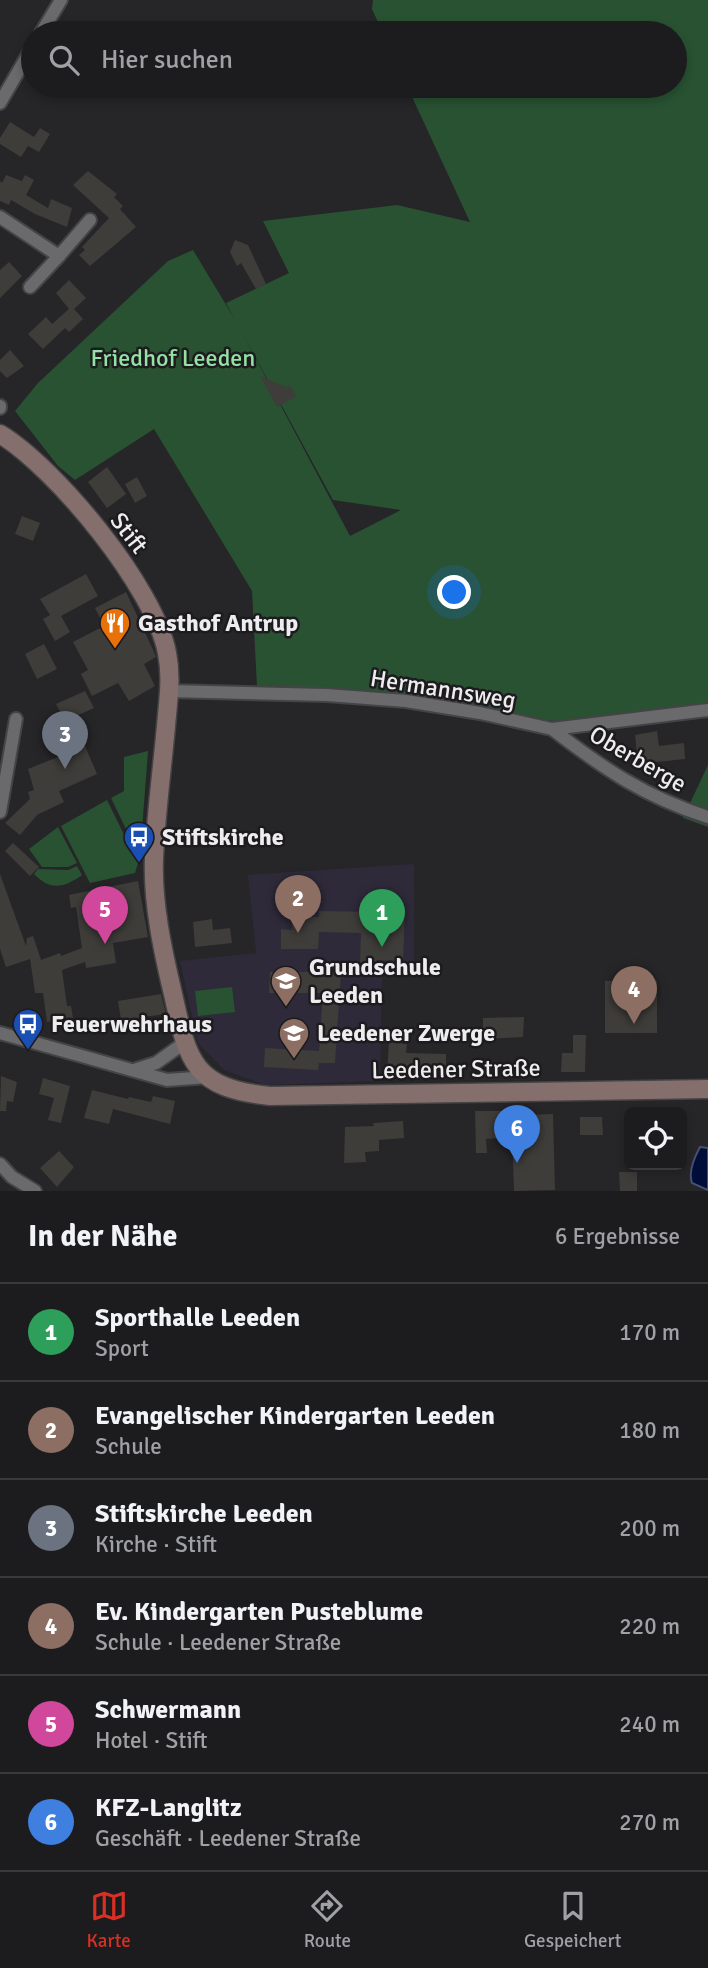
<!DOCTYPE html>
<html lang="de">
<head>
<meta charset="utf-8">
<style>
	:root { --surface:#1c1c1e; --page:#252527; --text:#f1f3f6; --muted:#a0a1a4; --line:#3a3a3c; --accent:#d93025 }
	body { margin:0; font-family:Signika,sans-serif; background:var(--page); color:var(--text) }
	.controls { position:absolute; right:21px; bottom:21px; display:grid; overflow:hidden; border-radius:10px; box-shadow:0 4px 10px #0003 }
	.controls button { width:63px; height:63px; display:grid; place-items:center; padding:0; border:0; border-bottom:2px solid var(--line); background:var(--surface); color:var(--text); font:35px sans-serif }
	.you { position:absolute; left:455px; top:593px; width:24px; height:24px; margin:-18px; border:5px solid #fff; border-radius:50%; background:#1a73e8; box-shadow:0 0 0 10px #1a73e833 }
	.badge { display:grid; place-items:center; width:46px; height:46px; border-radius:50%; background:var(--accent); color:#fff; font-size:23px; font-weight:700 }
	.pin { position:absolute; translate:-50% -58px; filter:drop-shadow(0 2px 4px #0008) }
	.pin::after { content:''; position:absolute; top:37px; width:24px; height:21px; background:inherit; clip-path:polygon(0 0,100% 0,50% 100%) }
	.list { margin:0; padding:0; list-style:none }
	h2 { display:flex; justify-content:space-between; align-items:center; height:91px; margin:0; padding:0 28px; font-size:30px }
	h2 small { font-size:23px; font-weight:400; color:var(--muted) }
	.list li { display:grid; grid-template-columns:46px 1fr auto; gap:21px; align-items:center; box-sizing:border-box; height:98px; padding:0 28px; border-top:2px solid var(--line) }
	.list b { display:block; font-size:26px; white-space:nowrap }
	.list p { margin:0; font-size:23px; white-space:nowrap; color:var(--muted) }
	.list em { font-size:23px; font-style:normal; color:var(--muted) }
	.icon { flex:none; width:38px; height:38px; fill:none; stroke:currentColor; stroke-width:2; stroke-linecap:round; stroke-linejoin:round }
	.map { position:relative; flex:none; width:708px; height:1191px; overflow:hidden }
	.search { position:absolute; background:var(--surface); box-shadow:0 4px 10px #0003; left:21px; right:21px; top:21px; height:77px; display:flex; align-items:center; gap:18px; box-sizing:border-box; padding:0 24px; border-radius:38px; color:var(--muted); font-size:26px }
	.sheet { height:679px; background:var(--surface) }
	nav { display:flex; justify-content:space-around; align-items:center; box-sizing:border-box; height:98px; border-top:2px solid var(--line); background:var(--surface); font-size:19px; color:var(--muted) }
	nav a { display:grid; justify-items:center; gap:4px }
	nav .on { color:var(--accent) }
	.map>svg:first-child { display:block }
	.education { fill:#2e2a3a }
	.green { fill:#285232; fill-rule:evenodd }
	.water { fill:#000d38; stroke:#47506f; stroke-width:2 }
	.building { fill:#3f3d3a }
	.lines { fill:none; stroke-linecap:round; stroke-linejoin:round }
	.street-casing { stroke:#444345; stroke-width:16 }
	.secondary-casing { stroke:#444345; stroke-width:21 }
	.street { stroke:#6a696c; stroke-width:12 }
	.secondary { stroke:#856f6d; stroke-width:18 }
	.labels { text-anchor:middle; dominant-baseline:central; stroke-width:5; stroke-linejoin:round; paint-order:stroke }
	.park-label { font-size:24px; fill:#92e2a4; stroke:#1d1b1e }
	.street-label { font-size:24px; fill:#edecee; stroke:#1d1b1e }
	.poi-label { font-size:24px; font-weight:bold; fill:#edecee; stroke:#1d1b1e; text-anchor:start }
</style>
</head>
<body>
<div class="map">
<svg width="708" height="1191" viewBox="0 0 708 1191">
	<rect width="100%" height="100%" fill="#262528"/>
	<polygon class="education" points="414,864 414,972 382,972 380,1081 265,1085 224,1070 198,1043 180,961 256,953 248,875"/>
	<g class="green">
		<path d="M373 0H708V705L553 721 404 694 257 687 252 591 154 429 75 480 58 466 15 411 38 383 168 261 193 250 234 318 226 303 289 273 263 221 397 205 470 222 407 86H675V33H383L372 9ZM240 329 333 500 401 510 350 536Z"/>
		<polygon points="148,751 140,856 139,856 111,798 124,791 124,757"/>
		<polygon points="708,765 708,827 683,818"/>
		<polygon points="107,800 138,863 135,873 90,883 61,826"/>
		<polygon points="58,827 77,863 68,867 42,867 29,849"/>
		<path d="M77 866 82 875C64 888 50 891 34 874L38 869 68 870Z"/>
		<polygon points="232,987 235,1012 198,1016 195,991"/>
	</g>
	<path class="water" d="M700 1147 708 1148V1190L692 1183C688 1172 694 1158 700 1147Z"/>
	<g class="building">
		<polygon points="10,122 34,137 40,128 50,134 39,152 28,146 21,157 0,144 0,138"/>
		<polygon points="88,171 117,194 114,197 123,206 120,209 136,227 90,266 79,255 85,250 82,247 109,218 73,185"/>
		<polygon points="6,175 22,181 25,175 34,180 26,195 48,208 51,199 72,208 67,227 35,214 11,200 9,205 0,201 0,181 2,183"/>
		<polygon points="235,240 248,245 266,284 256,289 241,263 237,266 230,252"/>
		<polygon points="9,262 22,276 0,298 0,270"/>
		<polygon points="69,280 86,298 74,309 83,319 69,332 65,328 43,349 28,334 46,317 52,324 69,309 56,293"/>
		<polygon points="10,350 24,366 7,378 0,371 0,360"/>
		<polygon points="260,376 286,387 290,385 296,397 277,407"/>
		<polygon points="107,467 126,494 107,508 88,482"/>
		<polygon points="137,477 147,496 135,503 125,484"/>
		<polygon points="22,516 40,523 33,541 15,534"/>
		<polygon points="86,574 98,596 61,616 70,632 55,641 43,619 50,615 40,599"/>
		<polygon points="126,592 155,654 156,657 144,664 155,686 129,701 118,683 92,696 81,674 88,670 73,642 104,626 95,608"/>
		<polygon points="44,644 57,669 37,679 25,654"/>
		<polygon points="85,691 94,708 65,721 56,704"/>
		<polygon points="657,731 659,746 684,743 685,759 638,764 635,735"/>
		<polygon points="85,746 97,774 59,791 64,802 37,815 20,835 5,823 30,799 28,792 34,790 28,769"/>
		<polygon points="13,843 39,867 30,876 5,851"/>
		<polygon points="0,874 26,946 27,938 33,936 41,960 60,953 61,956 82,948 76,907 71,908 69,895 138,881 148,937 113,943 116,963 86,968 85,962 62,970 67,1006 71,1006 73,1018 47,1022 43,993 35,993 30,959 6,967 0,949"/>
		<polygon points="371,907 405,909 403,961 377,960 376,965 360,964 361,933 319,932 318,949 281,949 281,929 292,930 292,916 319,917 319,911 371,912"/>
		<polygon points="212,919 213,930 230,928 232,943 195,947 193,922"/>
		<polygon points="270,972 341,972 335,1063 319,1063 318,1070 264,1067 265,1048 319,1051 323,993 269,993"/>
		<rect x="605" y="981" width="52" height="52"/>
		<polygon points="161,994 166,1014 121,1020 118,1001"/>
		<polygon points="524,1017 523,1037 483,1039 483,1018"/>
		<polygon points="573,1035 586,1035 585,1072 561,1072 562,1053 573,1053"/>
		<polygon points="389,1042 407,1044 406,1053 446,1054 446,1072 387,1073"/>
		<polygon points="1,1076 17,1082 13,1102 7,1101 6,1111 0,1111"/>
		<polygon points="43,1078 70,1086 61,1123 48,1120 54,1098 39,1094"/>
		<polygon points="92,1090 128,1099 129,1097 151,1102 153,1096 175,1101 170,1124 113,1109 109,1124 84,1118"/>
		<polygon points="475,1111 503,1111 503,1116 553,1114 555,1190 514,1191 512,1137 486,1139 487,1153 476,1153"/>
		<polygon points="580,1117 602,1117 603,1135 580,1135"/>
		<polygon points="403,1121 404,1138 379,1140 379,1151 365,1152 366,1162 344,1163 345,1127 374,1126 373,1123"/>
		<polygon points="59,1151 74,1167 57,1187 40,1168"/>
		<polygon points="619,1172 637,1172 637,1191 620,1191"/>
	</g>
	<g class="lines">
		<g class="street-casing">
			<g id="street">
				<polyline points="41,33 61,0"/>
				<polyline points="0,103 33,46"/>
				<polyline points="0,217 59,256 90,220"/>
				<polyline points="30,287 59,256"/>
				<polyline points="0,406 0,408"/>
				<polyline points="170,691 327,695 406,701 480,713 552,729 708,710"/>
				<path d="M552 729C604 769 645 797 708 817"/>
				<polyline points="0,812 16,719"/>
				<polyline points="0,1033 167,1080 208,1077"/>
				<polyline points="137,1069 156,1063 184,1043"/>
				<polyline points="0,1164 12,1177 35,1191"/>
			</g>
		</g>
		<g class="secondary-casing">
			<path id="secondary" d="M0 434C56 468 155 588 167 653 172 678 168 701 166 726 162 770 156 814 154 858 152 902 163 952 173 994 188 1062 193 1088 270 1096L708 1089"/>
		</g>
		<use href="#street" class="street"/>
		<use href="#secondary" class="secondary"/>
	</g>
	<defs>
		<g id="restaurant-pin" transform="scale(1.575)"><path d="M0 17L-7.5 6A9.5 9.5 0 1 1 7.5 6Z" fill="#e8710a" stroke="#1d1b1e"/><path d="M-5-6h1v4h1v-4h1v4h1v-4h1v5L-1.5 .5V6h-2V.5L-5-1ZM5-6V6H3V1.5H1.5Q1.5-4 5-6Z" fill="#fff"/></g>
		<g id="bus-pin" transform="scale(1.575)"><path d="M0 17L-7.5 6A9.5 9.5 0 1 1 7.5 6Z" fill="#1a4fb4" stroke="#1d1b1e"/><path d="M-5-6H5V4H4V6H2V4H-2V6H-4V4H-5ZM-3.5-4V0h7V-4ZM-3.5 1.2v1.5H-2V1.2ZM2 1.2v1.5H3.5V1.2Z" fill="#fff"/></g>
		<g id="school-pin" transform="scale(1.575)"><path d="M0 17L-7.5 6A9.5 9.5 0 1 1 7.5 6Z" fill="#8d6e63" stroke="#1d1b1e"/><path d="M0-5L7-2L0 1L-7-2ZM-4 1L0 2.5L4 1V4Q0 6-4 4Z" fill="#fff"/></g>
	</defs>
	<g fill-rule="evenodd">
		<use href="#restaurant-pin" x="115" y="623"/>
		<use href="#bus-pin" x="139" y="837"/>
		<use href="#school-pin" x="286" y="981"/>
		<use href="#bus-pin" x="28" y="1024"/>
		<use href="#school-pin" x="294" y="1033"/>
	</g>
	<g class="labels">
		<g class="park-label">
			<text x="173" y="358">Friedhof Leeden</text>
		</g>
		<g class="street-label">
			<text transform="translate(129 533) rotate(52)">Stift</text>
			<text transform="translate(443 689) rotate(9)">Hermannsweg</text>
			<text transform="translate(638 759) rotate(30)">Oberberge</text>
			<text transform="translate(456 1069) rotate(-1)">Leedener Straße</text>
		</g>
		<g class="poi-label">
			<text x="138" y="623">Gasthof Antrup</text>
			<text x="162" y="837">Stiftskirche</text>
			<text x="309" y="967">Grundschule<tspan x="309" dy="28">Leeden</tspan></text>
			<text x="51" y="1024">Feuerwehrhaus</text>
			<text x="317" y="1033">Leedener Zwerge</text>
		</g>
	</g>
</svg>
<div class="controls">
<button><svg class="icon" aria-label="locate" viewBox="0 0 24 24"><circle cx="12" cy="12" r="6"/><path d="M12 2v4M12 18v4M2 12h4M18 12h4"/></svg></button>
</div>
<div class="you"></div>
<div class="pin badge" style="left:382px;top:947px;background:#2e9e5b">1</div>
<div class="pin badge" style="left:298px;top:933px;background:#8d6e63">2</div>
<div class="pin badge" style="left:65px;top:769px;background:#6b7280">3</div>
<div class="pin badge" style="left:634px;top:1024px;background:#8d6e63">4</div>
<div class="pin badge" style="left:105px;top:944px;background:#d1479c">5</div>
<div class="pin badge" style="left:517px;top:1163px;background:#3f7fe0">6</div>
<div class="search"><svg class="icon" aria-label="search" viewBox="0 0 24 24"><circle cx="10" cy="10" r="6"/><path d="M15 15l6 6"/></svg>Hier suchen</div>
</div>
<section class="sheet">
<h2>In der Nähe<small>6 Ergebnisse</small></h2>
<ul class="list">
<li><span class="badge" style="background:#2e9e5b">1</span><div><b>Sporthalle Leeden</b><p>Sport</p></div><em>170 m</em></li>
<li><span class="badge" style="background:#8d6e63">2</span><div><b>Evangelischer Kindergarten Leeden</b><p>Schule</p></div><em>180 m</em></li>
<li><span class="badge" style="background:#6b7280">3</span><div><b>Stiftskirche Leeden</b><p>Kirche · Stift</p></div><em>200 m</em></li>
<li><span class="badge" style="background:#8d6e63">4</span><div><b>Ev. Kindergarten Pusteblume</b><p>Schule · Leedener Straße</p></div><em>220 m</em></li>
<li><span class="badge" style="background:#d1479c">5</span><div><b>Schwermann</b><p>Hotel · Stift</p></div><em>240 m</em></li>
<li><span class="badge" style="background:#3f7fe0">6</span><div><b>KFZ-Langlitz</b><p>Geschäft · Leedener Straße</p></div><em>270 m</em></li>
</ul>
</section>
<nav>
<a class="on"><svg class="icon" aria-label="map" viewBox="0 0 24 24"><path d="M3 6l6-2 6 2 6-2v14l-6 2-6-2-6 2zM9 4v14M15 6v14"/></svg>Karte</a>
<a><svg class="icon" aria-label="directions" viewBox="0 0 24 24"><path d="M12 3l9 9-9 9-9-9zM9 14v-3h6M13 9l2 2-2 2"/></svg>Route</a>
<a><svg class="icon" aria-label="saved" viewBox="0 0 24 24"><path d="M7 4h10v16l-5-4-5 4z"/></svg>Gespeichert</a>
</nav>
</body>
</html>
